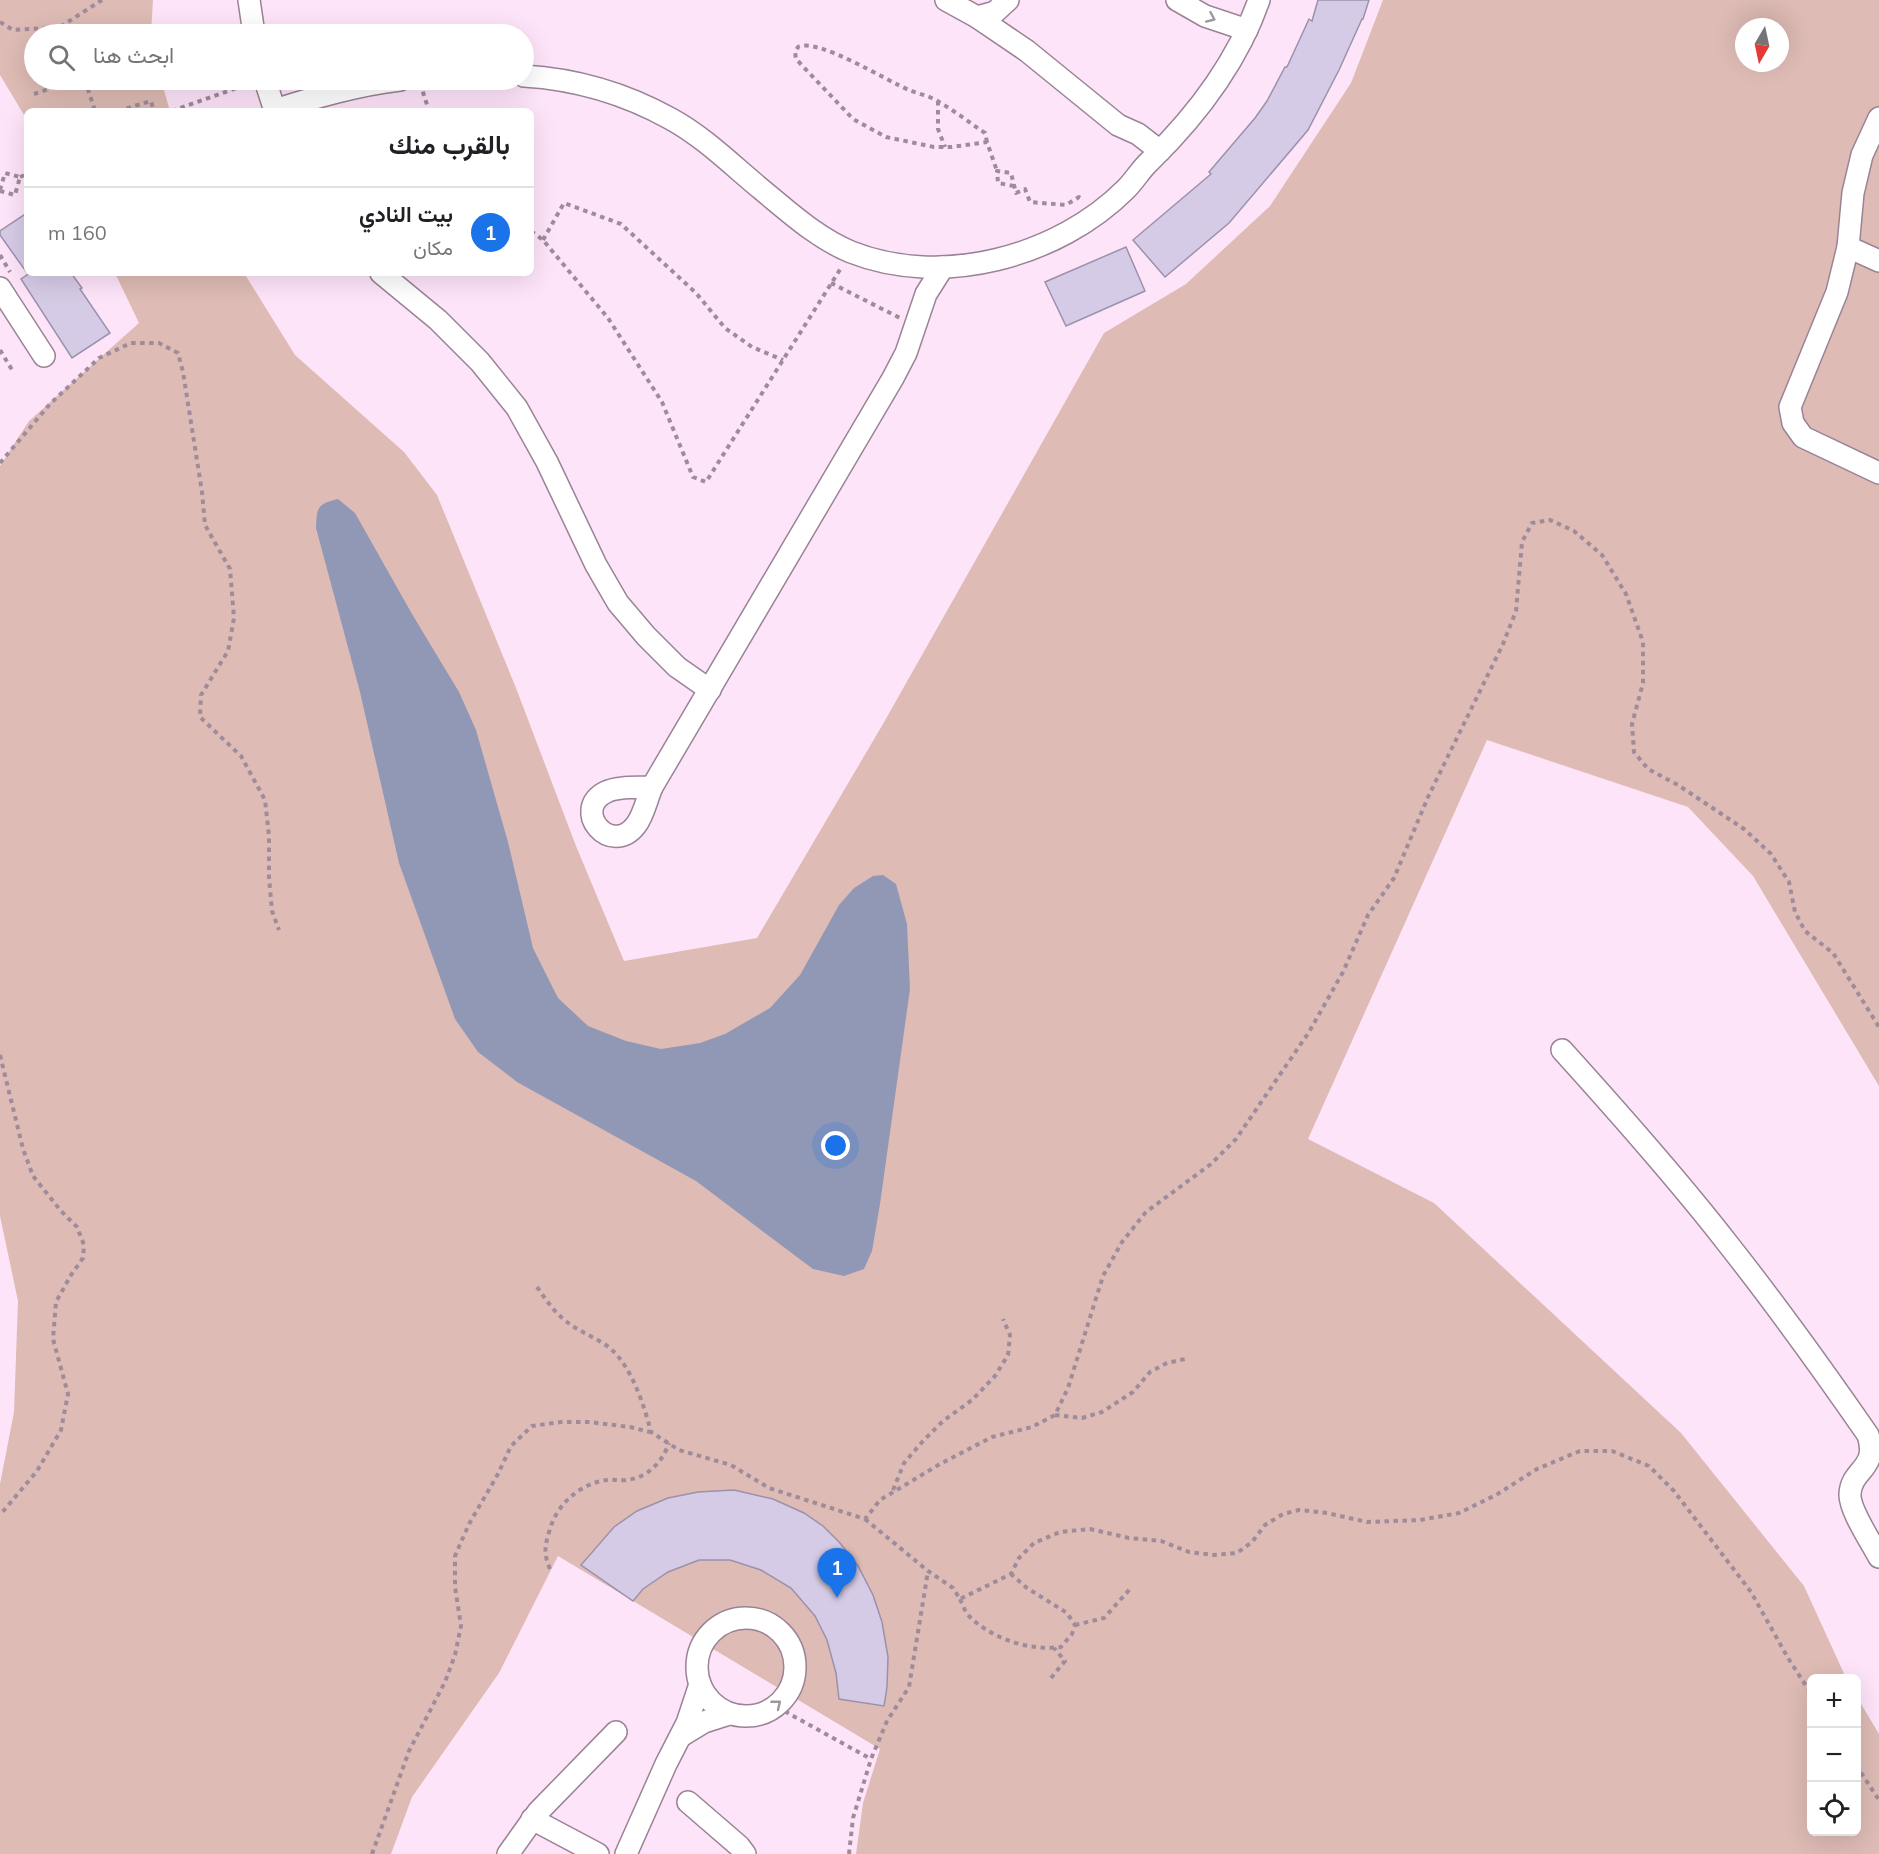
<!DOCTYPE html>
<html lang="ar">
<head>
<meta charset="utf-8">
<style>
	:root { --surface:#fff; --page:#f2f2f2; --text:#202124; --muted:#757577; --line:#e0e0e0; --accent:#1a73e8 }
	body { margin:0; font-family:Mulish,Vazirmatn,sans-serif; background:var(--page); color:var(--text); direction:rtl }
	.controls { position:absolute; right:18px; bottom:18px; display:grid; overflow:hidden; border-radius:9px; box-shadow:0 6px 24px #0002 }
	.controls button { width:54px; height:54px; display:grid; place-items:center; padding:0; border:0; border-bottom:2px solid var(--line); background:var(--surface); color:var(--text); font:30px sans-serif }
	.compass { position:absolute; left:1735px; top:18px; width:54px; height:54px; border-radius:50%; background:var(--surface); box-shadow:0 6px 24px #0002; rotate:189deg }
	.you { position:absolute; left:836px; top:1146px; width:21px; height:21px; margin:-15px; border:4px solid #fff; border-radius:50%; background:#1a73e8; box-shadow:0 0 0 9px #1a73e833 }
	.badge { display:grid; place-items:center; width:39px; height:39px; border-radius:50%; background:var(--accent); color:#fff; font-size:20px; font-weight:700 }
	.pin { position:absolute; translate:-50% -50px; filter:drop-shadow(0 2px 3px #0008) }
	.pin::after { content:''; position:absolute; top:32px; width:21px; height:18px; background:inherit; clip-path:polygon(0 0,100% 0,50% 100%) }
	.list { margin:0; padding:0; list-style:none }
	h2 { display:flex; justify-content:space-between; align-items:center; height:78px; margin:0; padding:0 24px; font-size:26px }
	h2 small { font-size:20px; font-weight:400; color:var(--muted) }
	.list li { display:grid; grid-template-columns:39px 1fr auto; gap:18px; align-items:center; box-sizing:border-box; height:90px; padding:0 24px; border-top:2px solid var(--line) }
	.list b { display:block; font-size:22px; white-space:nowrap }
	.list p { margin:0; font-size:20px; white-space:nowrap; color:var(--muted) }
	.list em { font-size:20px; font-style:normal; color:var(--muted) }
	.icon { flex:none; width:33px; height:33px; fill:none; stroke:currentColor; stroke-width:2; stroke-linecap:round; stroke-linejoin:round }
	.map { position:relative; flex:none; width:1879px; height:1854px; overflow:hidden; direction:ltr }
	.search { position:absolute; background:var(--surface); box-shadow:0 6px 24px #0002; left:24px; top:24px; width:510px; height:66px; display:flex; align-items:center; gap:15px; box-sizing:border-box; padding:0 21px; border-radius:33px; color:var(--muted); font-size:22px }
	.panel { position:absolute; background:var(--surface); box-shadow:0 6px 24px #0002; left:24px; top:108px; width:510px; height:168px; border-radius:9px; direction:rtl }
	.map>svg:first-child { display:block }
	.green { fill:#debbb5; fill-rule:evenodd }
	.water { fill:#9198b6 }
	.building { fill:#d6cbe6; stroke:#9c91ab; stroke-width:1.5 }
	.lines { fill:none; stroke-linecap:round; stroke-linejoin:round }
	.minor-casing { stroke:#9a8396; stroke-width:24 }
	.path { stroke:#9f8c9b; stroke-width:4; stroke-dasharray:4.5 4.5; stroke-linecap:butt }
	.minor { stroke:#fff; stroke-width:21 }
	.oneway { stroke:#9c989b }
</style>
</head>
<body>
<div class="map">
<svg width="1879" height="1854" viewBox="0 0 1879 1854">
	<rect width="100%" height="100%" fill="#fee4f9"/>
	<g class="green">
		<polygon points="0,0 153,0 151,34 34,34 34,80 161,80 170,111 27,111 27,120 0,75"/>
		<path d="M1383 0H1879V1086L1753 876 1688 807 1487 740 1308 1139 1434 1203 1681 1433 1804 1586 1846 1678H1812V1832H1856L1857 1697 1879 1734V1854H856L863 1803 880 1749 558 1556 499 1673 412 1797 391 1854H0V1484L14 1412 18 1301 0 1216V466L29 421 139 323 115 273H244L295 355 404 452 437 495 516 688 576 846 624 961 757 938 883 724 1104 333 1186 284 1270 206 1351 83ZM1744 27H1780V63H1744Z"/>
	</g>
	<path class="water" d="M338 499 355 513 412 614 459 692 476 730 508 842 533 948 558 998 588 1026 626 1041 661 1049 700 1043 725 1034 770 1008 800 975 839 905 854 888 873 876 883 875 896 884 907 924 910 989 880 1204 872 1251 864 1269 844 1276 813 1269 696 1181 517 1082 478 1052 455 1019 399 863 360 692 316 528C317 507 317 504 338 499Z"/>
	<g class="building">
		<polygon points="1318,0 1369,0 1363,19 1362,19 1339,70 1308,130 1229,223 1165,277 1133,240 1211,174 1209,172 1255,118 1267,101 1285,67 1287,67 1309,19 1312,21"/>
		<polygon points="27,213 27,273 0,235 0,231"/>
		<polygon points="1126,247 1145,291 1066,326 1045,282"/>
		<polygon points="30,273 71,273 82,288 80,289 110,333 72,358 21,279"/>
		<polygon points="734,1490 773,1499 804,1513 823,1526 840,1543 858,1566 873,1595 882,1622 888,1657 887,1687 884,1706 839,1699 836,1673 827,1640 815,1616 791,1588 761,1570 730,1560 699,1560 668,1572 643,1589 633,1601 581,1565 614,1527 637,1511 668,1498 698,1492"/>
	</g>
	<g class="lines">
		<g class="minor-casing">
			<g id="minor">
				<polyline points="249,0 254,34"/>
				<polyline points="946,0 977,17 1027,51 1118,125 1138,134 1160,151"/>
				<polyline points="1177,0 1205,16 1247,30"/>
				<polyline points="977,17 995,12 1008,0"/>
				<path d="M524 76C575 79 626 94 671 119 704 137 733 166 761 189 789 212 817 238 851 252 942 288 1058 257 1126 189 1135 180 1141 169 1150 161 1197 115 1237 63 1259 0"/>
				<polyline points="265,80 275,111"/>
				<path d="M275 110C316 97 357 85 400 80"/>
				<polyline points="1879,118 1862,155 1853,193 1848,247 1837,292 1790,407 1793,423 1803,437 1879,473"/>
				<polyline points="1848,247 1879,261"/>
				<polyline points="381,273 438,320 480,362 517,408 547,462 596,565 618,603 646,636 677,667 710,690"/>
				<polyline points="0,288 44,356"/>
				<polyline points="652,787 893,378 906,353 926,294 943,267"/>
				<path d="M652 787C647 798 644 815 636 825 611 858 570 810 606 792 618 786 638 788 652 787Z"/>
				<path d="M1562 1050C1619 1113 1676 1177 1728 1244 1777 1306 1823 1370 1868 1435 1879 1469 1851 1469 1850 1494 1849 1509 1871 1542 1879 1557"/>
				<circle cx="746" cy="1667" r="49"/>
				<polyline points="681,1736 704,1722 729,1714"/>
				<polyline points="688,1802 739,1846 745,1854"/>
				<polyline points="532,1819 598,1854"/>
				<polyline points="508,1854 538,1812 616,1732"/>
				<polyline points="626,1854 666,1764 687,1723 700,1684"/>
			</g>
		</g>
		<g class="path">
			<polyline points="0,22 13,30 60,27 102,0"/>
			<polyline points="85,80 95,111"/>
			<polyline points="420,83 429,111"/>
			<polyline points="34,94 75,80"/>
			<polyline points="938,101 938,129 945,147"/>
			<polyline points="118,111 151,101 154,111"/>
			<polyline points="172,111 248,84"/>
			<path d="M987 142 985 133C970 123 955 111 939 102 930 96 919 94 909 90 887 81 817 37 798 47L795 52 796 59 853 119 886 137 934 147H952L987 142 997 171"/>
			<polyline points="20,177 27,174"/>
			<polyline points="1014,186 998,183 997,171 1011,173 1016,193 1025,189 1030,202 1066,205 1079,197 1083,200"/>
			<polyline points="0,190 5,173 20,177 15,195 0,191"/>
			<polyline points="531,231 543,240 608,318 662,402 693,477 706,482 841,268"/>
			<polyline points="543,240 564,203 621,224 696,293 725,328 752,347 783,360"/>
			<polyline points="0,255 10,272"/>
			<polyline points="831,283 900,318"/>
			<polyline points="0,350 14,373"/>
			<polyline points="0,463 50,404 99,358 131,343 159,343 178,353 183,372 202,492 205,525 230,569 234,618 228,651 201,695 200,717 241,756 265,800 269,836 269,877 272,911 279,930"/>
			<polyline points="0,1055 23,1149 33,1176 61,1211 77,1227 84,1245 83,1258 71,1275 56,1302 53,1339 68,1394 61,1430 37,1471 0,1515"/>
			<path d="M537 1287C546 1300 555 1313 567 1322 581 1333 598 1338 611 1349 632 1368 644 1405 651 1432L679 1450 731 1465 769 1488 865 1519 880 1500 940 1464 992 1437 1032 1427 1055 1415 1068 1388 1103 1276 1122 1242 1146 1212 1211 1164 1236 1139 1309 1032 1343 972 1368 915 1394 878 1428 797 1503 644 1516 611 1522 542 1532 523 1550 520 1574 531 1602 555 1626 594 1643 642V683L1632 724 1634 752 1648 769 1678 785 1744 829 1771 854 1789 882 1795 912 1805 931 1833 953 1879 1027"/>
			<polyline points="1055,1415 1082,1418 1102,1412 1133,1392 1150,1372 1167,1363 1185,1359"/>
			<polyline points="893,1490 904,1463 923,1441 943,1421 972,1400 995,1376 1008,1355 1010,1335 1003,1319"/>
			<polyline points="865,1519 928,1571 953,1588 960,1599 1011,1574 1019,1558 1034,1543 1060,1532 1090,1529 1129,1538 1161,1541 1189,1552 1214,1555 1237,1553 1252,1542 1265,1525 1283,1514 1299,1510 1327,1513 1367,1522 1420,1520 1459,1513 1496,1495 1537,1469 1580,1451 1612,1451 1649,1466 1674,1491 1751,1592 1788,1658 1812,1695"/>
			<path d="M550 1569C543 1553 545 1545 550 1529 557 1504 581 1483 607 1480 613 1479 619 1481 626 1480 647 1478 662 1463 669 1443"/>
			<path d="M960 1599C963 1605 965 1612 969 1616 992 1639 1029 1651 1061 1647L1072 1634 1075 1625 1067 1613 1027 1588 1011 1574"/>
			<polyline points="1075,1625 1104,1618 1130,1589"/>
			<polyline points="1051,1678 1065,1661 1054,1648"/>
			<polyline points="777,1707 871,1759"/>
			<polyline points="1856,1765 1879,1800"/>
			<polyline points="372,1854 409,1751 445,1682 455,1655 461,1626 455,1587 455,1556 469,1524 498,1474 511,1446 532,1426 561,1422 589,1422 630,1427 650,1432"/>
			<polyline points="849,1854 853,1818 871,1759 887,1721 909,1687 928,1571"/>
		</g>
		<use href="#minor" class="minor"/>
	</g>
	<defs><path id="oneway-chevron" d="M-2-3.5L2.5 0L-2 3.5" fill="none" stroke-width="1.6" stroke-linecap="round" stroke-linejoin="round" transform="scale(1.5)"/></defs>
	<g class="oneway">
		<use href="#oneway-chevron" transform="translate(1211 18) rotate(24)"/>
		<use href="#oneway-chevron" transform="translate(777 1704) rotate(-39)"/>
	</g>
</svg>
<div class="controls">
<button>+</button>
<button>−</button>
<button><svg class="icon" aria-label="locate" viewBox="0 0 24 24"><circle cx="12" cy="12" r="6"/><path d="M12 2v4M12 18v4M2 12h4M18 12h4"/></svg></button>
</div>
<svg class="compass" viewBox="-18 -18 36 36"><path d="M0-13l5 13h-10z" fill="#e53935"/><path d="M0 13l5-13h-10z" fill="#757577"/></svg>
<div class="you"></div>
<div class="pin badge" style="left:837px;top:1598px">1</div>
<div class="search"><svg class="icon" aria-label="search" viewBox="0 0 24 24"><circle cx="10" cy="10" r="6"/><path d="M15 15l6 6"/></svg>ابحث هنا</div>
<section class="panel">
<h2>بالقرب منك<small></small></h2>
<ul class="list">
<li><span class="badge">1</span><div><b>بيت النادي</b><p>مكان</p></div><em>160 m</em></li>
</ul>
</section>
</div>
</body>
</html>
